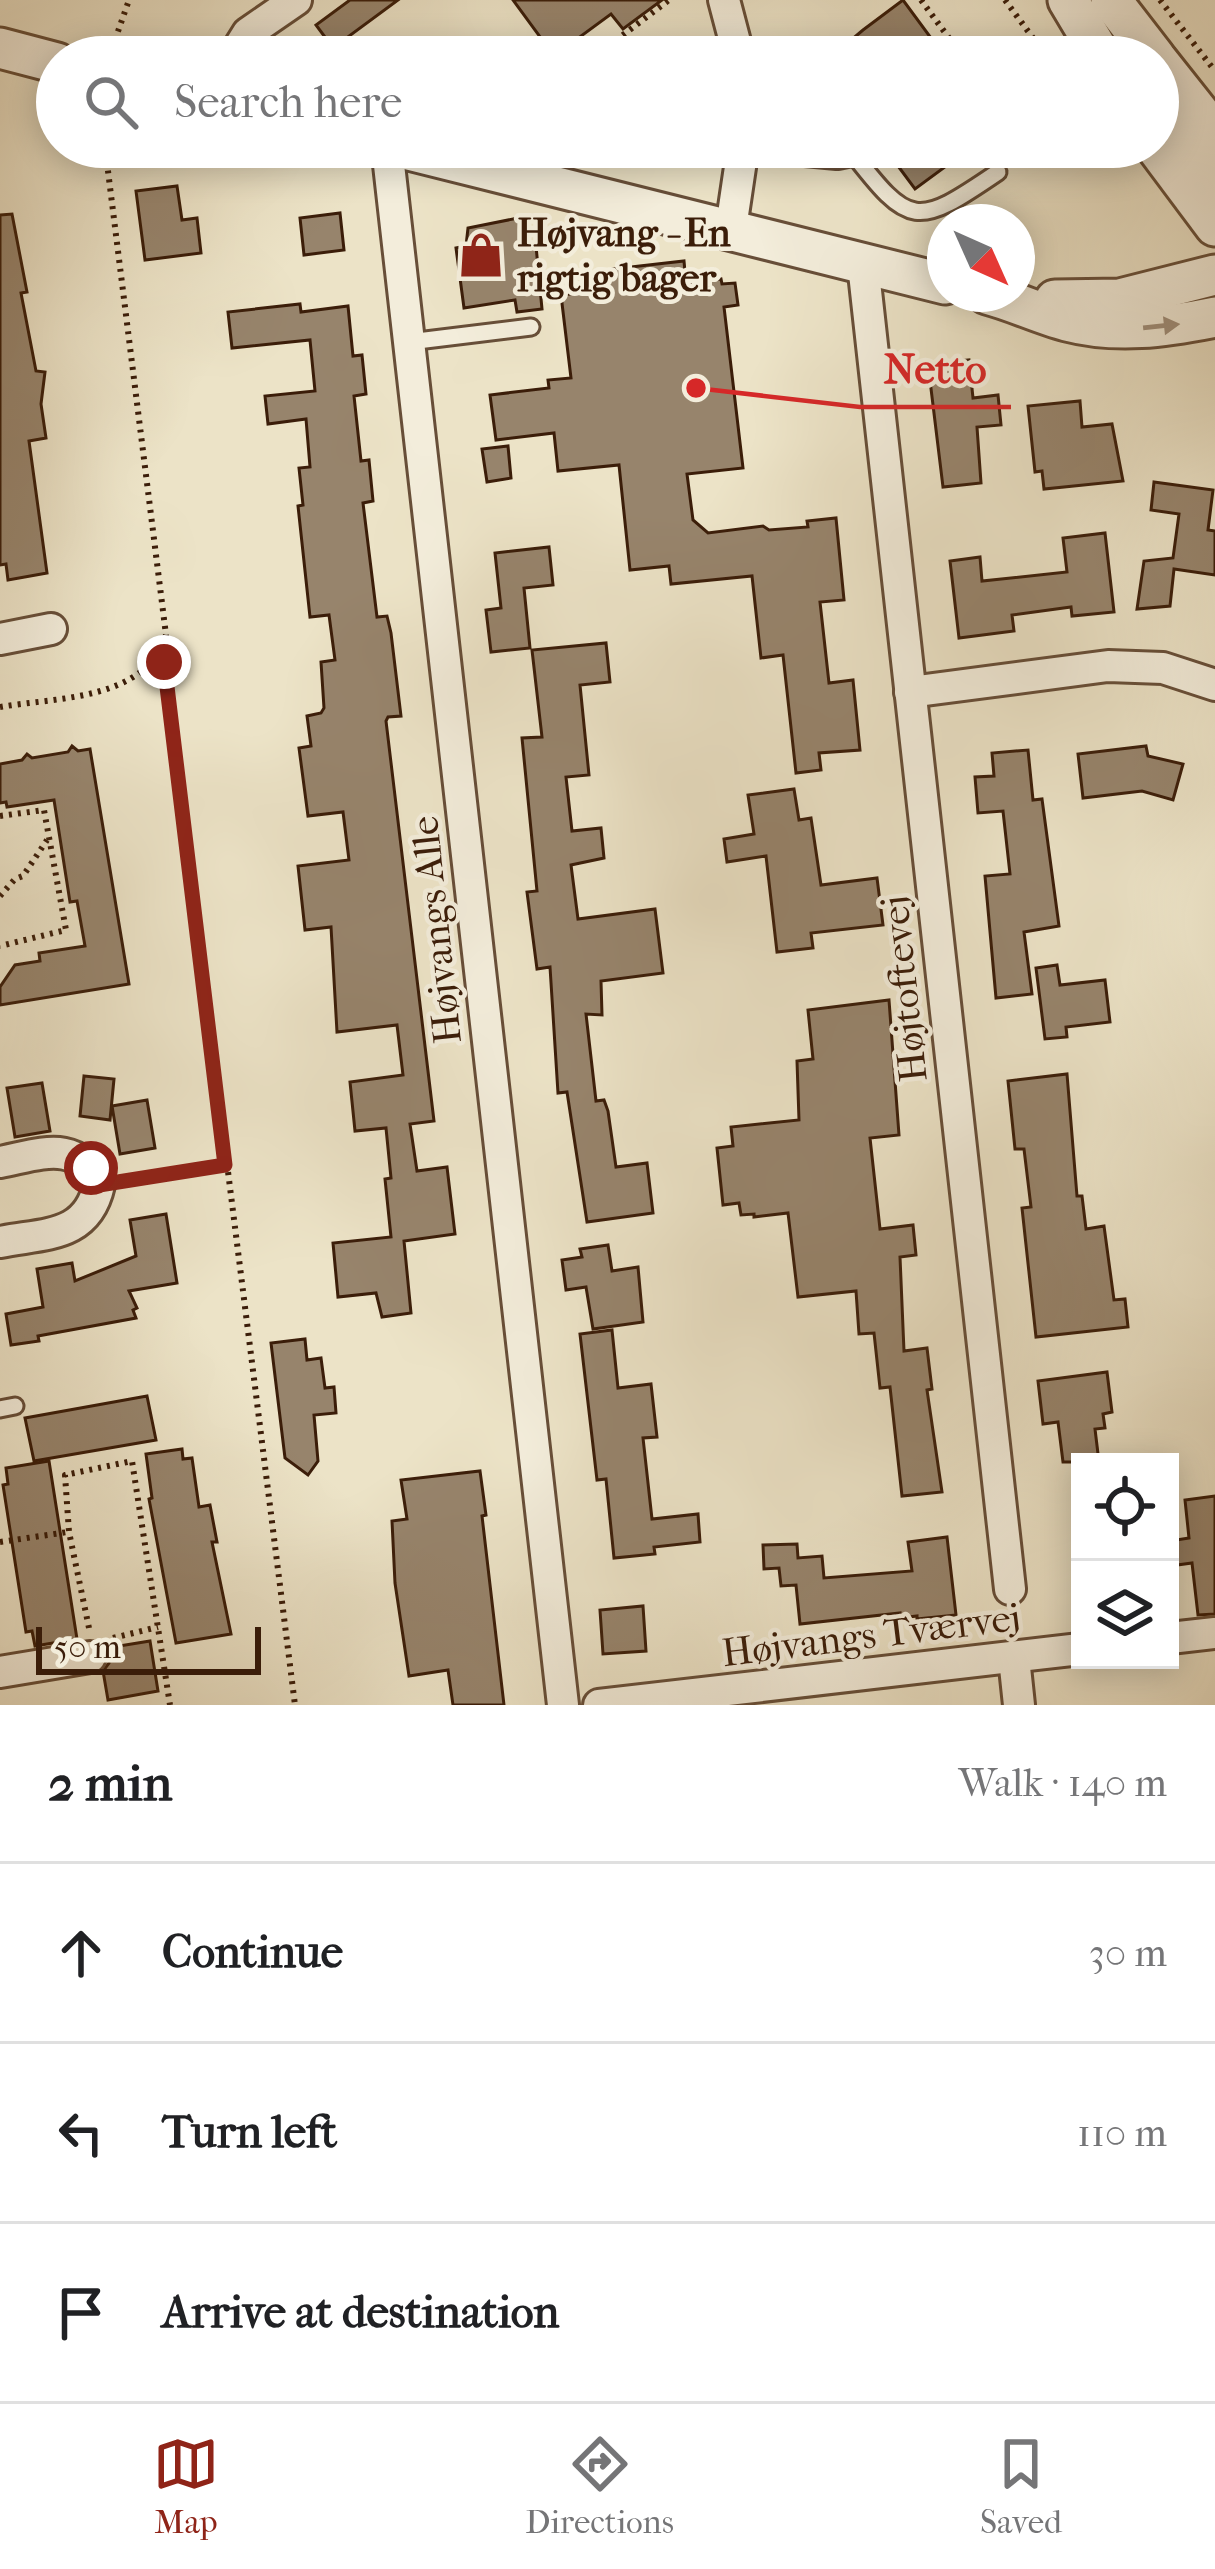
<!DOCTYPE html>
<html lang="en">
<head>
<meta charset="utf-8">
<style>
	:root { --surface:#fff; --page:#f2f2f2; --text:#202124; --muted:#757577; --line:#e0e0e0; --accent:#8f2418 }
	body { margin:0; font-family:"IM FELL French Canon",serif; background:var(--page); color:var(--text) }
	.controls { position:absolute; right:36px; bottom:36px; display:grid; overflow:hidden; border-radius:0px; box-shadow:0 6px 30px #0003 }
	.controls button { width:108px; height:108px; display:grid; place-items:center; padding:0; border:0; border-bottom:3px solid var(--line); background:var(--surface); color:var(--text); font:60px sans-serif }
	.compass { position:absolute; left:927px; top:204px; width:108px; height:108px; border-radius:50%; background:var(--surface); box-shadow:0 6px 30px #0003; rotate:135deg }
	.scale { position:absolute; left:36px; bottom:30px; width:225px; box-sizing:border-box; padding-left:12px; border:6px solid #3b1d09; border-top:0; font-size:33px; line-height:42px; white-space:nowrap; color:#3b1d09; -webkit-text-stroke:9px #f3eddb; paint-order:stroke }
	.stop { position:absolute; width:36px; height:36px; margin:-27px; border:9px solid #8f2418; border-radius:50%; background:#fff }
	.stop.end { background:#8f2418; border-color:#fff; box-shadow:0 3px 12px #0008 }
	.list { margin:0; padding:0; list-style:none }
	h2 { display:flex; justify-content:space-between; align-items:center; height:156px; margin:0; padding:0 48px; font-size:51px }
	h2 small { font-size:39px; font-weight:400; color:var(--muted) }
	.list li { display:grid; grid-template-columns:78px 1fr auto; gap:36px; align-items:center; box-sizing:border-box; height:180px; padding:0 48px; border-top:3px solid var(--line) }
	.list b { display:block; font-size:45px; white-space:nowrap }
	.list em { font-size:39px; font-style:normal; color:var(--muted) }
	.icon { flex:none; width:66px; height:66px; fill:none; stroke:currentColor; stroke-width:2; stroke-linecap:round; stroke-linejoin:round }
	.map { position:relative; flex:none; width:1215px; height:1705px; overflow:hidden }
	.search { position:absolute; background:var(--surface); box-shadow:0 6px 30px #0003; left:36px; right:36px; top:36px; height:132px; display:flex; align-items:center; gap:30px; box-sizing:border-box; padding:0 42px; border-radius:66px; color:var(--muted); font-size:45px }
	.sheet { height:696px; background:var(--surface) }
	nav { display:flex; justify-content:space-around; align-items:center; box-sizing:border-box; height:168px; border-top:3px solid var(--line); background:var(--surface); font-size:33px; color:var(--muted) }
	nav a { display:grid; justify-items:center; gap:6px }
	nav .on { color:var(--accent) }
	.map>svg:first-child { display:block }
	.building { fill:#97846c; stroke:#3b1d09; stroke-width:3 }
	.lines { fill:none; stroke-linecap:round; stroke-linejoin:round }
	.service-casing { stroke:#674e38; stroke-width:21 }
	.minor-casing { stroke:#674e38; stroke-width:36 }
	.tertiary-casing { stroke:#674e38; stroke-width:45 }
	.path { stroke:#3b1d09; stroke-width:6; stroke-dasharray:3 6; stroke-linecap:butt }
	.service { stroke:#f3eddb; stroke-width:15 }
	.minor { stroke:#f3eddb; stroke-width:30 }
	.tertiary { stroke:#f3eddb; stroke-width:39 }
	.oneway { fill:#a08f7c }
	.route { stroke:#8f2418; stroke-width:15 }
	.labels { text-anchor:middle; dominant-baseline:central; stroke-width:9; stroke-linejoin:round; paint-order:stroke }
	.poi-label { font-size:39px; font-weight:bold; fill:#3b1d09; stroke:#f3eddb; text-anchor:start }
	.street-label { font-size:39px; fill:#3b1d09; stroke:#f3eddb }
	.leader { fill:none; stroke:#d62828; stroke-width:4.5 }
	.callout-dot { fill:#d62828; stroke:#f3eddb; stroke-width:4.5 }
	.callout-label { font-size:42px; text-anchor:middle; font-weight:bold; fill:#d62828; stroke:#f3eddb; stroke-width:9; stroke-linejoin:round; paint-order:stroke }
</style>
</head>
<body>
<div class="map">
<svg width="1215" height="1705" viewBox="0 0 1215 1705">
	<rect width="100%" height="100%" fill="#ece3c7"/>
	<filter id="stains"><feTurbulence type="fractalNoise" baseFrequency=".00167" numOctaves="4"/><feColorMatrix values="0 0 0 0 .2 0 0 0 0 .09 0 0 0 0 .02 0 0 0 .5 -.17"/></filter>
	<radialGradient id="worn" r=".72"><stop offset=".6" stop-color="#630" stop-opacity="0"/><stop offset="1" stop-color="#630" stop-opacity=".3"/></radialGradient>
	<g class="building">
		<polygon points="350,0 398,0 333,48 316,25"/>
		<polygon points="513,0 662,0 623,29 611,14 554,56"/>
		<polygon points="903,0 945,57 831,57 863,30"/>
		<polygon points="924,147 972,147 915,189 898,166"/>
		<polygon points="177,186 182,220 197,218 201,253 145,260 136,191"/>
		<polygon points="340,213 344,250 304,255 300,218"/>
		<polygon points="12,214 27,292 21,293 36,371 45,372 41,404 46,438 29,441 47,573 8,580 6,564 0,565 0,215"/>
		<polygon points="518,218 522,249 536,246 542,309 517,312 515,300 464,308 456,248 466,246 468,228"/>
		<polygon points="684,261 686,283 721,279 722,284 735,283 738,305 724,307 743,468 687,474 693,520 708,533 763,526 769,530 808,527 807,521 836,518 844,600 820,602 829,683 853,680 860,750 819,753 821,770 796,773 783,655 761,658 752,576 671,584 669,566 630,570 619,465 558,471 554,433 496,440 490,395 549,388 548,380 571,378 561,295 605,290 604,270"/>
		<polygon points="300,304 301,312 348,306 353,356 362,355 366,394 354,396 361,461 369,460 373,501 363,503 377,617 387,616 391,633 401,716 388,717 386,721 434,1121 410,1124 417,1171 447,1167 455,1234 404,1241 411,1313 382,1317 376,1293 338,1297 333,1243 391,1237 385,1179 391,1178 386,1128 355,1131 350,1082 403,1075 397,1025 337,1032 331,927 305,930 298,866 349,860 343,812 308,816 299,748 311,746 307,716 321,713 324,708 321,662 335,660 329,615 310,617 298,506 303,505 299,468 310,467 306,419 268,424 265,396 315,391 310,340 232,348 228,312"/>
		<polygon points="969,360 973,398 998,395 1001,425 977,427 981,483 943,487 928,364"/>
		<polygon points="1080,401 1082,427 1112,424 1123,481 1044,489 1042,471 1035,472 1028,406"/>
		<polygon points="508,446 511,478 487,482 482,449"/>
		<polygon points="1154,482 1213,490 1208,530 1215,531 1215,575 1174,569 1170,606 1137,609 1144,561 1173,558 1179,514 1151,510"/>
		<polygon points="1105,533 1114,612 1072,616 1071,607 1012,615 1014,631 959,638 950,561 980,557 982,581 1067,572 1063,538"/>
		<polygon points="549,547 553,585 524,588 530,648 491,652 486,610 501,608 495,553"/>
		<polygon points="606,643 610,682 580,685 589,775 566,777 572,831 601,828 604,858 571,865 578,919 655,909 663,973 601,981 602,1015 586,1014 596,1101 604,1100 608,1111 616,1167 647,1163 653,1213 587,1222 567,1092 558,1093 550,967 537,969 527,892 537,891 522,738 542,737 532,650"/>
		<polygon points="72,746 78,751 90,749 129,984 0,1005 0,987 15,965 40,961 39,953 85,946 77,901 70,902 54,800 7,807 6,802 0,803 0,764 22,760 27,754 32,758 68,752"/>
		<polygon points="1146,746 1148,756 1183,764 1173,800 1142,791 1083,798 1078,754"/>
		<polygon points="1028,750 1033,800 1042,799 1059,926 1024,932 1032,994 996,998 985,876 1010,874 1003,811 978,813 975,777 994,776 992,753"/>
		<polygon points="794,789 799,820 811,818 821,885 877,878 883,925 811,933 813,948 777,952 766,856 727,862 724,839 754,834 748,795"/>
		<polygon points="1057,965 1060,985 1105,980 1110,1022 1066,1027 1067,1037 1045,1039 1036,968"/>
		<polygon points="889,1000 899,1135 870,1138 880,1229 913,1225 916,1255 900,1257 904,1351 927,1348 932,1389 927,1390 942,1492 902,1496 890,1387 880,1388 874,1333 859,1334 856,1291 798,1297 788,1213 754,1217 754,1214 741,1215 739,1203 723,1205 717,1148 733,1146 731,1127 799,1120 797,1061 813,1059 808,1010"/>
		<polygon points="1067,1074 1077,1196 1082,1196 1086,1229 1104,1226 1114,1300 1125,1299 1128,1327 1036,1337 1022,1208 1031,1207 1024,1149 1015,1149 1008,1081"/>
		<polygon points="84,1076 114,1079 110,1120 80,1116"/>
		<polygon points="42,1083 50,1131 15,1137 7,1088"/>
		<polygon points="147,1100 155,1148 120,1154 112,1106"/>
		<polygon points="166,1214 177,1283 129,1291 137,1308 133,1310 136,1318 38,1336 39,1341 11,1345 6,1314 43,1307 37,1269 72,1263 75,1281 136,1256 130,1220"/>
		<polygon points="608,1245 612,1271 638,1267 643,1322 593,1329 586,1287 566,1290 562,1260 582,1257 580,1249"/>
		<polygon points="612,1330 618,1388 651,1384 657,1437 643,1438 652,1519 698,1514 700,1542 654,1547 655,1554 614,1558 606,1479 597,1480 580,1334"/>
		<polygon points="305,1339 307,1360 321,1358 325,1388 334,1387 336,1413 314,1415 318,1461 308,1475 285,1458 271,1343"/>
		<polygon points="1107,1372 1112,1412 1103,1414 1105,1428 1095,1429 1099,1462 1063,1462 1058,1422 1043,1424 1038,1381"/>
		<polygon points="147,1396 156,1440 34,1461 25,1418"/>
		<polygon points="182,1449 183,1459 192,1458 199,1507 210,1505 217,1542 212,1542 231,1634 176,1643 149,1499 152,1498 146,1454"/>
		<polygon points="49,1461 77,1639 35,1646 32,1631 26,1632 3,1485 8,1484 6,1468"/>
		<polygon points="480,1471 486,1515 482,1516 504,1705 453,1705 448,1670 409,1676 395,1583 392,1521 407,1519 401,1480"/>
		<polygon points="1215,1496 1215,1614 1198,1615 1192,1563 1170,1566 1170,1541 1189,1538 1185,1500"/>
		<polygon points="947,1537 956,1615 917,1619 917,1616 900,1618 900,1613 800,1624 796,1585 781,1586 779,1568 764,1569 763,1545 797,1544 798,1558 822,1556 824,1578 912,1571 908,1542"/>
		<polygon points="643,1606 646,1651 603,1654 600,1610"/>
		<polygon points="150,1641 158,1691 108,1700 103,1671 109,1663 107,1648"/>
	</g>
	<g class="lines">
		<g class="service-casing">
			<g id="service">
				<path d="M850 150C910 228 916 228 998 172"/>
				<polyline points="409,342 531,327"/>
				<polyline points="0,1409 15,1406"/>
			</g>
		</g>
		<g class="minor-casing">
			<g id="minor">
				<polyline points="724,0 739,57"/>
				<polyline points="233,57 248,33 296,0"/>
				<polyline points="387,147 563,1705"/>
				<polyline points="773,147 837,153 866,147"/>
				<polyline points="731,228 743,147"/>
				<polyline points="863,264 1010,1589"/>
				<polyline points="0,639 51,629"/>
				<polyline points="910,692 1108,666 1163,668 1215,685"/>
				<path d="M0 1162C42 1154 77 1138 99 1185 87 1238 45 1233 0 1242"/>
				<polyline points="1170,1638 1215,1633"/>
				<polyline points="1014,1658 1019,1705"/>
				<polyline points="0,1672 90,1657"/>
				<polyline points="599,1705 1080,1649"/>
			</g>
		</g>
		<g class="tertiary-casing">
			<g id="tertiary">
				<polyline points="1068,0 1102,57"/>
				<polyline points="1111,0 1155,57"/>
				<polyline points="0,48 57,63"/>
				<polyline points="1158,61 1215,133"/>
				<polyline points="1169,117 1215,175"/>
				<polyline points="397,147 945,284"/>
				<polyline points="1156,147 1215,226"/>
				<path d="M987 294C1014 301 1040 314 1067 321 1117 334 1165 327 1215 317"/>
				<polyline points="1055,300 1120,299 1215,275"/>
			</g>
		</g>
		<g class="path">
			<polyline points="921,0 963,57"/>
			<polyline points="1005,0 1047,57"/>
			<polyline points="1160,0 1215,71"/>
			<polyline points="109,57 129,0"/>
			<polyline points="594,57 669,0"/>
			<polyline points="159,656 164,662 295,1705"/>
			<path d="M0 707C58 697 145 701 166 635L105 147"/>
			<polyline points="0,816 44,810 66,930 0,946"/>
			<polyline points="0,896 15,879 23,876 47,840"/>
			<polyline points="126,1181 225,1165"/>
			<polyline points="0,1542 68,1532"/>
			<polyline points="89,1628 69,1532 65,1475 132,1461 170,1705"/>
			<polyline points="113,1638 158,1627"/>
		</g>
		<use href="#service" class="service"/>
		<use href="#minor" class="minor"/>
		<use href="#tertiary" class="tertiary"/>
	</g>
	<defs><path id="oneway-solid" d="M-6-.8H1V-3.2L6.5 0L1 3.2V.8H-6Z" transform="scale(3)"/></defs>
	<use class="oneway" href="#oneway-solid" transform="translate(1161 326) rotate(-6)"/>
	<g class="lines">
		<polyline class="route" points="91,1168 99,1185 225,1165 164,662"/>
	</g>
	<defs>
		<g id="shop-bare" transform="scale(3.6)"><path d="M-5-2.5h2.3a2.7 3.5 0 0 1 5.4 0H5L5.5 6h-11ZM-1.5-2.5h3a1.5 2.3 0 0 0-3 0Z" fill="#8f2418" stroke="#f3eddb" stroke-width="2.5" paint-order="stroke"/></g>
	</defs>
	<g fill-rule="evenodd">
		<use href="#shop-bare" x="481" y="255"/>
	</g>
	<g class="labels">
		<g class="poi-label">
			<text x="517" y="233">Højvang - En<tspan x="517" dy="45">rigtig bager</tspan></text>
		</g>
		<g class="street-label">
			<text transform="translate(436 930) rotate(-96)">Højvangs Alle</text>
			<text transform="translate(904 989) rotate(-96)">Højtoftevej</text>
			<text transform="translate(871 1635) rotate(-7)">Højvangs Tværvej</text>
		</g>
	</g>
	<path class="leader" d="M696 388L860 407H1011"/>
	<circle class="callout-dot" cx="696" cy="388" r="12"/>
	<g class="callout-label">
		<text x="935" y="383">Netto</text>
	</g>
	<rect width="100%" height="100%" filter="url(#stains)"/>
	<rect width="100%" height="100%" fill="url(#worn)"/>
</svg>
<div class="controls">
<button><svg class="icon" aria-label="locate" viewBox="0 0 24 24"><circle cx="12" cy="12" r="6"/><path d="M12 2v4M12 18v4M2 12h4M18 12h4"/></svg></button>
<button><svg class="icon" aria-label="layers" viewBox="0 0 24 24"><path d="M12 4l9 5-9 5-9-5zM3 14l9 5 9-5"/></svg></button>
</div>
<svg class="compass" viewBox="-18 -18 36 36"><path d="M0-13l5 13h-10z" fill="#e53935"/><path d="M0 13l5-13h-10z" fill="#757577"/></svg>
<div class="scale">50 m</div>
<div class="stop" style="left:91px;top:1168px"></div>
<div class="stop end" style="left:164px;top:662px"></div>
<div class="search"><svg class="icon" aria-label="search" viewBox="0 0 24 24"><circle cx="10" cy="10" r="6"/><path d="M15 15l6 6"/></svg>Search here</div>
</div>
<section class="sheet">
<h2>2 min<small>Walk · 140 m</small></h2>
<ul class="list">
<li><svg class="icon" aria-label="ahead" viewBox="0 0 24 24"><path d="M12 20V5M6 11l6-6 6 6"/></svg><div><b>Continue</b></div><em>30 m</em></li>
<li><svg class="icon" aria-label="left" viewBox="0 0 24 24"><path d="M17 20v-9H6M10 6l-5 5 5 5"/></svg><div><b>Turn left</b></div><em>110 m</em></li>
<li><svg class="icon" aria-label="arrive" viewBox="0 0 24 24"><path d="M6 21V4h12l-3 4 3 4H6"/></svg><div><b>Arrive at destination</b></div></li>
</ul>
</section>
<nav>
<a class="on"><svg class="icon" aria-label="map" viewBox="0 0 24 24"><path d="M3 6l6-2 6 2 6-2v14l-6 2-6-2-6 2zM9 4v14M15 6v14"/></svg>Map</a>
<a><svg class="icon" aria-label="directions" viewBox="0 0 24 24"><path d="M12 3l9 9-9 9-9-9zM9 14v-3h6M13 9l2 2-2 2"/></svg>Directions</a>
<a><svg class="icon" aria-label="saved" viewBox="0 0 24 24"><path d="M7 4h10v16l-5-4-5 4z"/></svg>Saved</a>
</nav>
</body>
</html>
